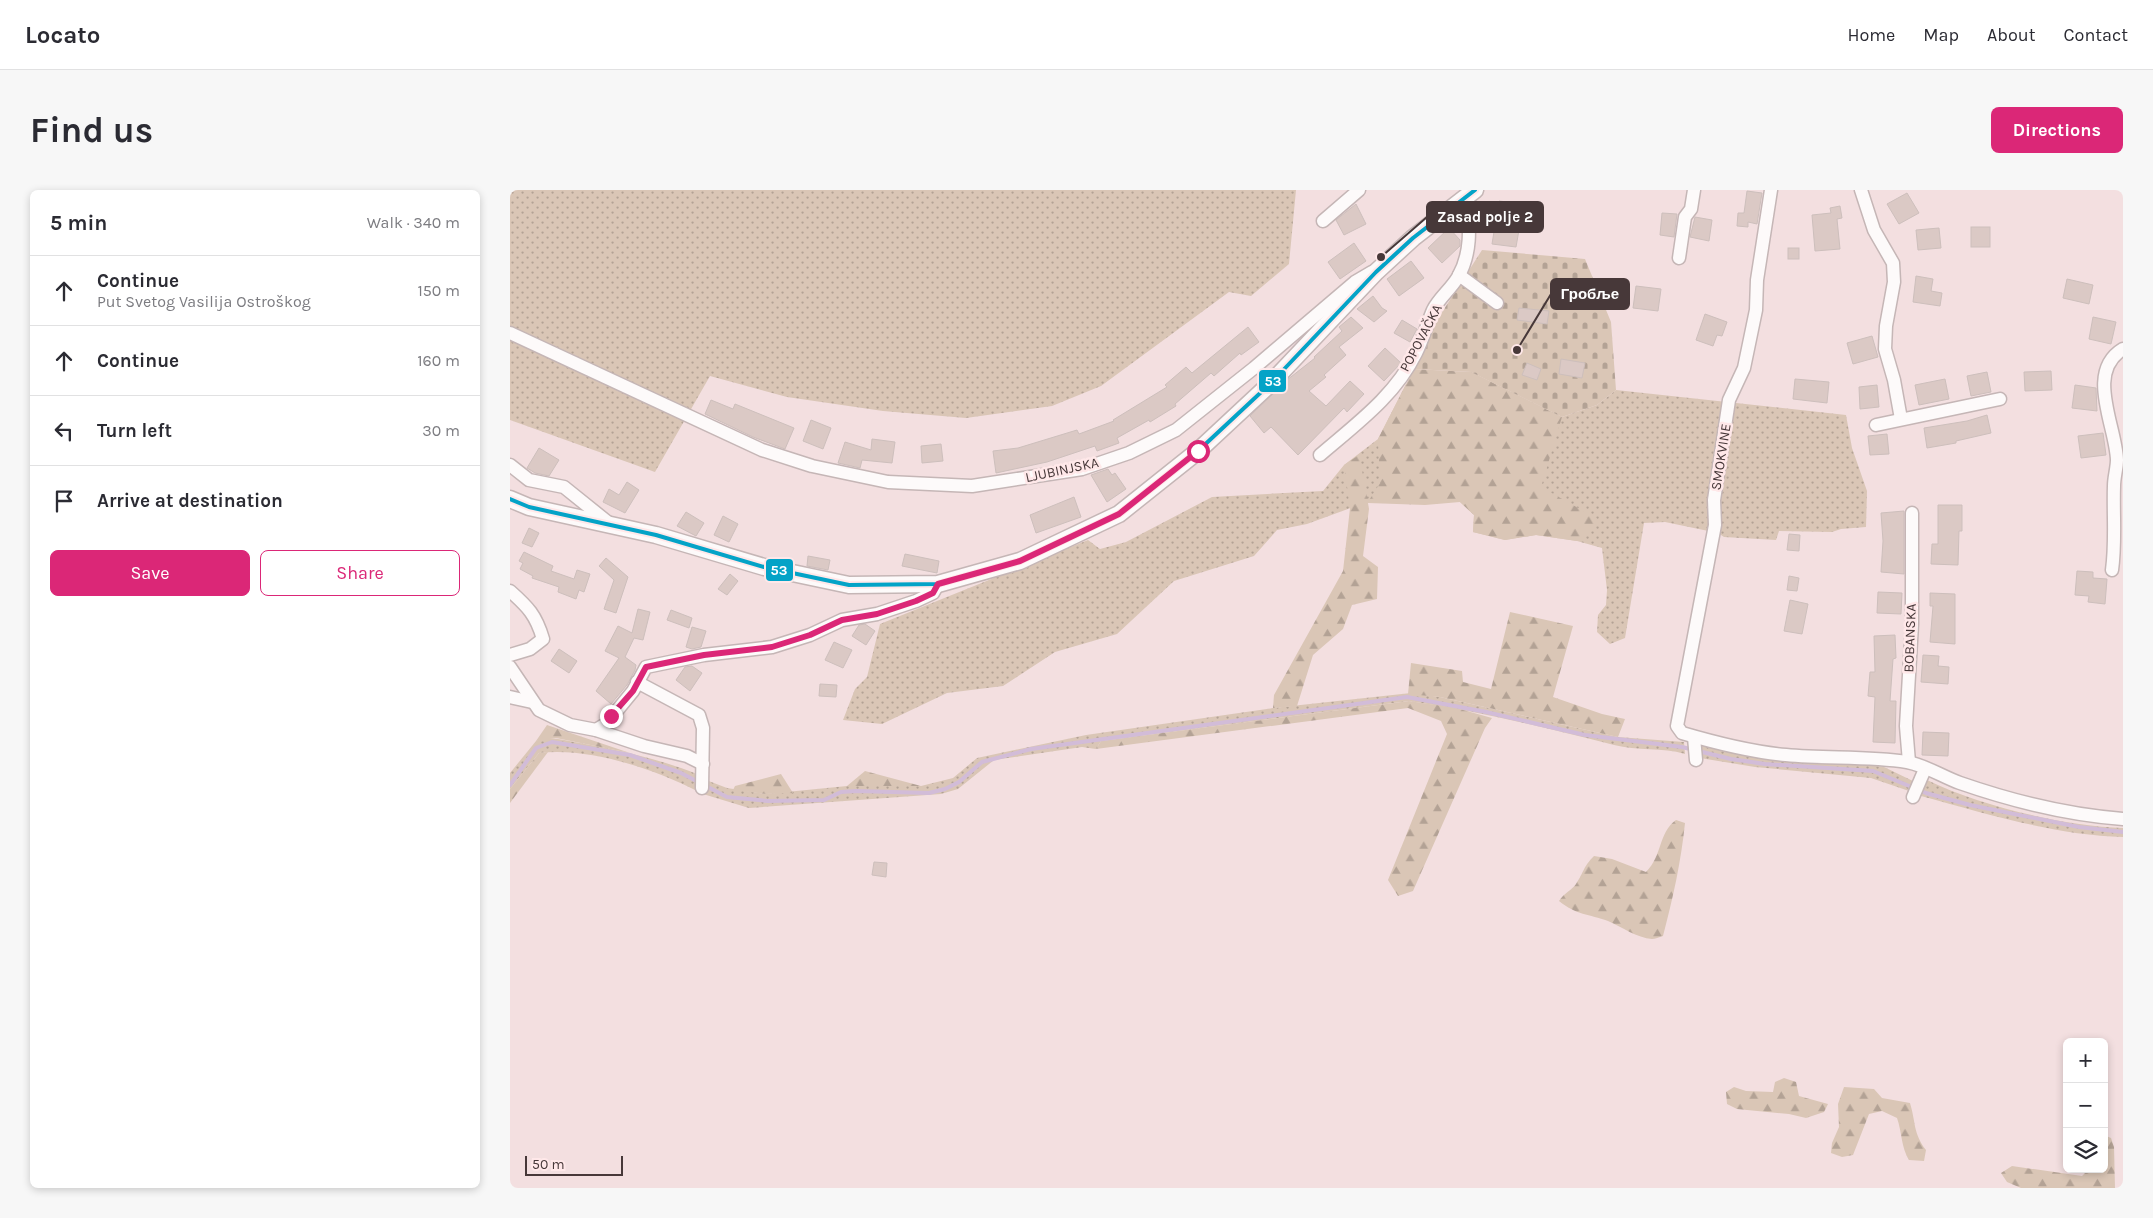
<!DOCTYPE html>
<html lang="en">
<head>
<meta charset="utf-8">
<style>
	:root { --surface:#fff; --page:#f7f7f7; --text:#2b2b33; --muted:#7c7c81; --line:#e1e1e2; --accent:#db2777 }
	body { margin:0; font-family:Karla,sans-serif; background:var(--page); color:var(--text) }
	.controls { position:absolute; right:15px; bottom:15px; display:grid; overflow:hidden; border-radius:8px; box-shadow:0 2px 8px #0003 }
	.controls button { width:45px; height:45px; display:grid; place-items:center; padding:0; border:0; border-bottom:1px solid var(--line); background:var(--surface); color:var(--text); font:25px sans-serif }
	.scale { position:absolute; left:15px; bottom:12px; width:98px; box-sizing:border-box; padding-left:5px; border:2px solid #473839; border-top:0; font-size:14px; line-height:18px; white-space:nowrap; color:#473839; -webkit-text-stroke:4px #ffe8e9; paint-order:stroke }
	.stop { position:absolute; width:15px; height:15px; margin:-11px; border:4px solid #db2777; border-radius:50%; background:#fff }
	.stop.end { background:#db2777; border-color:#fff; box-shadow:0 1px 5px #0008 }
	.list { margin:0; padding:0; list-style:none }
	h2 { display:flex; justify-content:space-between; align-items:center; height:65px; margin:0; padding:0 20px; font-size:21px }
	h2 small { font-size:16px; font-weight:400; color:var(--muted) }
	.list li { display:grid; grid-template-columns:32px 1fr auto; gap:15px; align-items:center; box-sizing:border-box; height:70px; padding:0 20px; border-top:1px solid var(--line) }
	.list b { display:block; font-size:19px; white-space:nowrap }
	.list p { margin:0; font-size:16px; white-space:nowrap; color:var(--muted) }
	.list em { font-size:16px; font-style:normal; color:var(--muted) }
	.actions { display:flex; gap:10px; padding:15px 20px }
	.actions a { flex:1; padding:11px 0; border:1px solid var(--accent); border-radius:8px; text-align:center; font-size:18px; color:var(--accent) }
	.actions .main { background:var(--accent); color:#fff }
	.icon { flex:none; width:28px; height:28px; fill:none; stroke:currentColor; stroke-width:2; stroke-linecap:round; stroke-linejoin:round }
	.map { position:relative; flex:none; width:1613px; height:998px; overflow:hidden; border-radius:8px }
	header { display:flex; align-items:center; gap:30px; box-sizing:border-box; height:70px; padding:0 25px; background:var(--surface); border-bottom:1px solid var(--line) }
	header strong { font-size:24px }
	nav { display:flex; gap:28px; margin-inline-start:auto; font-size:18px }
	.intro { display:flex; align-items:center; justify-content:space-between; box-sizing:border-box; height:120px; padding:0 30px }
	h1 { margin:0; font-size:35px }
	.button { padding:12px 22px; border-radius:8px; background:var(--accent); color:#fff; font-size:18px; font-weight:700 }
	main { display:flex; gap:30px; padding:0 30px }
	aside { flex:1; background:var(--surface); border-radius:8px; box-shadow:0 2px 8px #0003 }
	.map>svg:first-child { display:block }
	.grass { fill:url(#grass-dots) }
	.forest { fill:url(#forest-firs) }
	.cemetery { fill:url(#cemetery-stones) }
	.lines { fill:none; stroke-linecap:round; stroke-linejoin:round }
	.stream { stroke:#d2bcd8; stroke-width:4 }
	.building { fill:#dbc9c5; stroke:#cdbfbc }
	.minor-casing { stroke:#c5b6b6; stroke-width:15 }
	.tertiary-casing { stroke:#c5b6b6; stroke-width:19 }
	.minor { stroke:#fdfafa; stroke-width:12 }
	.tertiary { stroke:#fdfafa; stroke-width:16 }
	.bus-1-casing { stroke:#ffe8e9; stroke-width:8 }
	.bus-1 { stroke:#04a3c7; stroke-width:4 }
	.route { stroke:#db2777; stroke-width:6 }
	.labels { text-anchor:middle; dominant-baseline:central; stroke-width:5; stroke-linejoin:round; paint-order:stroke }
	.street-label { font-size:14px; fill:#473839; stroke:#ffe8e9 }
	.leader { fill:none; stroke:#473839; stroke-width:2 }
	.callout-dot { fill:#473839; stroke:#ffe8e9; stroke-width:2 }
	.callout { fill:#473839; stroke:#473839; stroke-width:2 }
	.callout-label { font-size:15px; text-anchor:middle; font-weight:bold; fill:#fff }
	.line-badge { stroke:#ffe8e9; stroke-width:2 }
	.badge-label { font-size:14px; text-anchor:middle; font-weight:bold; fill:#fff }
</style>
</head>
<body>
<header>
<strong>Locato</strong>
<nav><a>Home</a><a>Map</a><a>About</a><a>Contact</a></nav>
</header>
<div class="intro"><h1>Find us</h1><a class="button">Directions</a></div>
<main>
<aside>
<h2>5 min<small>Walk · 340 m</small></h2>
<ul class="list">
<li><svg class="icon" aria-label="ahead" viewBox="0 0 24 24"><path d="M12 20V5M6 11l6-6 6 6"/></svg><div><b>Continue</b><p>Put Svetog Vasilija Ostroškog</p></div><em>150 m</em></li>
<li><svg class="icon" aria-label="ahead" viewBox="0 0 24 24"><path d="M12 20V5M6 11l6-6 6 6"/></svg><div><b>Continue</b></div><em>160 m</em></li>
<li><svg class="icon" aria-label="left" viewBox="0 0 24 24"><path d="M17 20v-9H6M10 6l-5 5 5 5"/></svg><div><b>Turn left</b></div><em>30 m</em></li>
<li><svg class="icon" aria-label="arrive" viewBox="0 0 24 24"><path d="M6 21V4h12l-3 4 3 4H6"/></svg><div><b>Arrive at destination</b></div></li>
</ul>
<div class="actions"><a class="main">Save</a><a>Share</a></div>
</aside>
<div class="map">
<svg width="1613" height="998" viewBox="0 0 1613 998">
	<defs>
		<pattern id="grass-dots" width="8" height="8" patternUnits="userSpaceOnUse" patternTransform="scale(1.25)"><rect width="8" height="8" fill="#dac6b6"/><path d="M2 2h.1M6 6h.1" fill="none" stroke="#b3a295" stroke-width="1.8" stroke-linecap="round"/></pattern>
		<pattern id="forest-firs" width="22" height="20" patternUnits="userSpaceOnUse" patternTransform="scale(1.25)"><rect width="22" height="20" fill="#dac6b6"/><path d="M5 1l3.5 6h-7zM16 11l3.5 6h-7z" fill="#b3a295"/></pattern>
		<pattern id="cemetery-stones" width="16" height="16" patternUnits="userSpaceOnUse" patternTransform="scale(1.25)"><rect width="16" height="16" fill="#dac6b6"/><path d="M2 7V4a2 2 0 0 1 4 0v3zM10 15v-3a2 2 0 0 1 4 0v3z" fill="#b3a295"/></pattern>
	</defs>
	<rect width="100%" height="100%" fill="#f3dfe0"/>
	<g class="grass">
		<polygon points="0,0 786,0 779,74 741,106 719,102 591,196 542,216 456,228 373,221 277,207 200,186 145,282 0,230"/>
		<polygon points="961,182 1052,227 1087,215 1106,200 1336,225 1342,258 1357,301 1356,337 1331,339 1322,342 1269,341 1266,350 1214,347 1208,343 1155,332 1134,333 1115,448 1100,454 1087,442 1088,425 1096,415 1097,400 1092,358 1067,351 1026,345 995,350 963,342 964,325 950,312 857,312 797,334 767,340 744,366 664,391 607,444 545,462 493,496 437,503 372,534 333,530 345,499 357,487 370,434 578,350 590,359 616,352 702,307 813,301 834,275 868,249 896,194"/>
		<path d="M901 503 930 507 1108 547 1174 552 1175 564C1152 557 1127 561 1104 555 1036 538 968 521 899 511L591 551 586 559 572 557 484 570 448 599 431 604 239 618 193 604 196 590 217 598 256 604 337 596H411L443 588 467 568 576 545 763 518Z"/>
		<path d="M33 548C51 548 68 553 86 556 121 563 156 571 189 585V602C144 579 80 557 29 563L0 599V583L26 551Z"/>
		<polygon points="1189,555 1374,577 1405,592 1399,601 1361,588 1245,577 1190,568"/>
		<path d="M1417 590C1470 616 1554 636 1613 638V647C1545 645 1477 624 1411 606Z"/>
	</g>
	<g class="forest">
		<polygon points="904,179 961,182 1052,227 1031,297 1091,331 1067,351 1026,345 995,350 963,342 964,325 950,312 915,315 858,313 859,319 853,366 868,377 867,409 842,415 833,439 803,465 787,516 763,518 764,505 833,381 840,318 834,275 849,265 858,312 870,293 868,249"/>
		<polygon points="1000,422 1063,436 1043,507 1092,524 1115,529 1108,547 930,507 898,504 901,473 952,481 953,492 981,499"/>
		<polygon points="899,511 946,518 982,528 975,538 903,701 888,706 878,690 937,544 931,531 898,518 586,559 591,551"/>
		<polygon points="37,535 120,563 46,548 26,551"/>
		<polygon points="38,562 0,613 0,599 29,563"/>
		<polygon points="355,581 411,596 337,596"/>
		<polygon points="271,584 283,603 256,604 223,600 225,596"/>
		<path d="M1166 630 1175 633C1171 672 1163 708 1153 746 1149 747 1145 749 1142 749 1127 748 1112 737 1098 731 1079 724 1066 725 1049 711 1054 703 1062 700 1066 694 1074 682 1073 677 1084 666L1102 669 1136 682C1153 665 1148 643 1166 630Z"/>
		<polygon points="1274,888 1286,892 1289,906 1318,914 1314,922 1296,928 1279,924 1227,919 1217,914 1216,902 1224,897 1236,901 1263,902 1265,892"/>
		<path d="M1334 897 1364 899 1372 908 1400 913C1406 933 1403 943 1416 960L1414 971 1399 970C1391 957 1392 942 1387 928L1372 921 1359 924 1343 965 1332 967 1321 963 1322 953 1329 937 1328 914Z"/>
		<polygon points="1594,945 1601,948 1604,957 1605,998 1511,998 1497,992 1491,983 1502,976 1572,986 1579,979 1594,979"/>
	</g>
	<polygon class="cemetery" points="972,60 1075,69 1101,132 1106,200 1087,215 1052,227 961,182 904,179 920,141"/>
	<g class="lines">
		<polyline class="stream" points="0,595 26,558 42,552 120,565 171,583 217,607 258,611 314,610 331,602 346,601 419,603 435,599 449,592 472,572 521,559 897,507 976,522 1075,545 1172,557 1221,569 1255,574 1363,581 1416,603 1460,615 1569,637 1613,642"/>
	</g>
	<g class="building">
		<polygon points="1237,1 1252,3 1247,34 1238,32 1238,37 1227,36 1228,23 1234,23"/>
		<polygon points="1397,3 1409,23 1389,34 1377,14"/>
		<polygon points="989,11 1030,16 1028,26 1012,23 1006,57 982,54"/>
		<polygon points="846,14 856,34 834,45 826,30"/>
		<polygon points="1330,16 1332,28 1327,29 1330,59 1305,61 1302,25 1321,23 1320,18"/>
		<polygon points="1152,23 1167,24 1164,47 1150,45"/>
		<polygon points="1185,27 1202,30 1199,51 1180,47"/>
		<rect x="1461" y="37" width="19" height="20"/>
		<polygon points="939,38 950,50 950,56 932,73 918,58"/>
		<polygon points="1429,38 1431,58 1408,60 1406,40"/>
		<polygon points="844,53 856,71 830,89 818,72"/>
		<rect x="1278" y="58" width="11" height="11"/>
		<polygon points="901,71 914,88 889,106 877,89"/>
		<polygon points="1406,86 1423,89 1421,101 1432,103 1430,116 1403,112"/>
		<polygon points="1557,89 1583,95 1579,114 1553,108"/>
		<polygon points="1126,96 1151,99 1148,121 1123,118"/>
		<polygon points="863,106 872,118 877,121 864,132 847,119"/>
		<polygon points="1009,118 1039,121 1037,134 1007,130"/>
		<polygon points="1195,124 1217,132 1212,146 1207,145 1203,156 1186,150"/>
		<polygon points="841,127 853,138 829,157 836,165 814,185 816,187 799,201 816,216 840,191 854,204 837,222 834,218 788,265 761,237 754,243 740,226 777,190 805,168 804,167 832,141 829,137"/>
		<polygon points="1583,127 1606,132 1601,154 1579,149"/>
		<polygon points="892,130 907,139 900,152 884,143"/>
		<polygon points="738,137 749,152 731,165 730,163 704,186 701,183 665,214 666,216 640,232 639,230 607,248 609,253 587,261 585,256 537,272 486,283 483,261 508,258 567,240 569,244 604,231 603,230 657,197 655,195 676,177 682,183"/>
		<polygon points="1362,146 1368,167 1343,174 1337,153"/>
		<polygon points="875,158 891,173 874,191 858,176"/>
		<polygon points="1051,169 1075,173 1072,188 1049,184"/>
		<polygon points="1017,173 1031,179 1027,190 1012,185"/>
		<polygon points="1541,181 1542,200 1515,201 1514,182"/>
		<polygon points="1477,182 1481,202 1461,206 1457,186"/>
		<polygon points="1285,189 1319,192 1317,213 1283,209"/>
		<polygon points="1435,189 1439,209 1409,215 1405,195"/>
		<polygon points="1367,195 1369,217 1350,219 1349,197"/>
		<polygon points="1565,195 1586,198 1587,221 1562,218"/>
		<polygon points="201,210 223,219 225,214 284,238 275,259 243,247 195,224"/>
		<polygon points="1477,225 1481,243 1446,251 1446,253 1417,258 1414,238 1457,231"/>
		<polygon points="301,230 321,238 313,259 293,251"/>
		<polygon points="1593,243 1596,265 1571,268 1568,246"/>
		<polygon points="1377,244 1379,264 1360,265 1358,246"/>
		<polygon points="362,249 385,252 382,273 352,270 350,278 328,273 335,252 361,260"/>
		<polygon points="431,254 433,271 412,273 411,256"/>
		<polygon points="29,258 49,270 39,286 25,283 17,278"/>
		<polygon points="598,279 602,285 605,283 616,299 597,312 581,285"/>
		<polygon points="117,292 129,300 115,323 93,312 99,299 109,305"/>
		<polygon points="564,307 571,327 526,343 520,325"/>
		<polygon points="1428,315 1452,315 1452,341 1449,341 1448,375 1421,374 1422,354 1428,354"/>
		<polygon points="1394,321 1394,384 1371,382 1373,351 1371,323"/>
		<polygon points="176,322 194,333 186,346 167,336"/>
		<polygon points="213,326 228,334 219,352 204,345"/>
		<polygon points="19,338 29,343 22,357 12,353"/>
		<polygon points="1279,344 1290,345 1289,361 1277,360"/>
		<polygon points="14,362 43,376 41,381 64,389 67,380 80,384 74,402 69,400 66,409 48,402 49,397 22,388 23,386 10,379 13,373 9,371"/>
		<polygon points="395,364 429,371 427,383 392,376"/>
		<polygon points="298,366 320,370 318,380 297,376"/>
		<polygon points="96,368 118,387 106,423 94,419 104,390 89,376"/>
		<polygon points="1567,381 1583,382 1583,388 1597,389 1595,414 1578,412 1579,406 1565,405"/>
		<polygon points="220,384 228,391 217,405 208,399"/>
		<polygon points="1279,386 1289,388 1287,401 1277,400"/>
		<polygon points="1368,402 1392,403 1391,424 1367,423"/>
		<polygon points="1420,403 1445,404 1445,454 1420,452 1423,416 1420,416"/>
		<polygon points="1280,410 1298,414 1292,444 1274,441"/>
		<polygon points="128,419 140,422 133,450 124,448 115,467 126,475 125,480 117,495 101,514 86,501 109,468 95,461 108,436 122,443"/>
		<polygon points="161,420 182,428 179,438 157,430"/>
		<polygon points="355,434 365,441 356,455 342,446 349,435"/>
		<polygon points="182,437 196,441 191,457 182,459 176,457"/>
		<polygon points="1385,445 1386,468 1383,469 1380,511 1386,511 1385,553 1363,552 1365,507 1358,506 1360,482 1365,482 1364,446"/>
		<polygon points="324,452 342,460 333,478 315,470"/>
		<polygon points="49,459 67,471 59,483 41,471"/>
		<polygon points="1413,465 1429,466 1428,476 1439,477 1438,494 1411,492"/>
		<polygon points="182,476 192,483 180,501 166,490 175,477"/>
		<polygon points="310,494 327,495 326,507 309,506"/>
		<polygon points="1413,542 1439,543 1438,566 1412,565"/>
		<polygon points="364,672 377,673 376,687 362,685"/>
	</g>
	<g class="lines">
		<g class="minor-casing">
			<g id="minor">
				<path d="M1261 0 1247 90 1246 120 1234 178 1219 210 1204 310 1205 335 1167 536 1172 543C1206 553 1240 562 1276 565 1316 569 1357 566 1397 572 1415 575 1433 587 1450 593 1502 611 1559 625 1613 629"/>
				<polyline points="1351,0 1364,40 1383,73 1384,92 1376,136 1375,159 1384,190 1391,229"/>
				<polyline points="813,31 849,0"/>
				<polyline points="1169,68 1175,27 1181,19 1184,0"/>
				<polyline points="949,85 987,113"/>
				<polyline points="0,143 252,260 302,276 378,292 462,296 572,279 619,263 666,240 744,178 845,92 862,82"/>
				<polyline points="1366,235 1490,209"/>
				<path d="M810 265C846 234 885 206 906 163 913 149 917 134 923 120 929 108 941 99 948 87 963 61 959 33 957 5"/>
				<polyline points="0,275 19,290 54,297 100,334"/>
				<path d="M1602 380C1606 352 1603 324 1604 296 1604 287 1607 278 1607 270 1606 236 1575 182 1613 159"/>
				<path d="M0 401C18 417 26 425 33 449L20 459 0 465"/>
				<polyline points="0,477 29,520 60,535 86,540 96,534 123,501 136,477 194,465 262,457 300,445 332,430 367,424 406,411 423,403 428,394"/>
				<polyline points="127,492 189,525 193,538 192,598"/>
				<polyline points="0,507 22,512"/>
				<polyline points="86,540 134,556 177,566 193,574"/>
				<polyline points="1184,547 1186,570"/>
				<polyline points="1399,572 1396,536 1402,434 1402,323"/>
				<polyline points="1403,607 1415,579"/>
			</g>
		</g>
		<g class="tertiary-casing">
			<polyline id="tertiary" points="0,309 19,317 146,345 254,377 339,395 428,394 510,371 609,324 688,261 761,193 866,82 903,48 965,0"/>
		</g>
		<use href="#minor" class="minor"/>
		<use href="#tertiary" class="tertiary"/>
		<g class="bus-1-casing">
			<polyline id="bus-1" points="0,309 19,317 146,345 254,377 339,395 428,394 510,371 609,324 688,261 761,193 866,82 903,48 965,0"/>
		</g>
		<use href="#bus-1" class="bus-1"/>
	</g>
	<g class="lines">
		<polyline class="route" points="101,526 123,501 136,477 194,465 262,457 300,445 332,430 367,424 406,411 423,403 428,394 510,371 609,324 688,261"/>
	</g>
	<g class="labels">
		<g class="street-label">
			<text transform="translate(911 148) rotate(-62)">POPOVAČKA</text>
			<text transform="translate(1211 267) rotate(-81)">SMOKVINE</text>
			<text transform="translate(552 280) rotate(-12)">LJUBINJSKA</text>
			<text transform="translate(1400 448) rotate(-88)">BOBANSKA</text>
		</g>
	</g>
	<path class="leader" d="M871 67L917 27M1007 160L1041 104"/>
	<g class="callout-dot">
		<circle cx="871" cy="67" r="5"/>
		<circle cx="1007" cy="160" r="5"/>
	</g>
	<g class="callout">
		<rect x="917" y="12" width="116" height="30" rx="5"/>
		<rect x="1041" y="89" width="78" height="30" rx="5"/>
	</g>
	<g class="callout-label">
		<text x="975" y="32">Zasad polje 2</text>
		<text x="1080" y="109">Гробље</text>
	</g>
	<g class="line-badge">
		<rect x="748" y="179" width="29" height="24" rx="5" fill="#04a3c7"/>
		<rect x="255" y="368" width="29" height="24" rx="5" fill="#04a3c7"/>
	</g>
	<g class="badge-label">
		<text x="763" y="196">53</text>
		<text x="269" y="385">53</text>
	</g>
</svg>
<div class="controls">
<button>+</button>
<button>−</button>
<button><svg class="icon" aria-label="layers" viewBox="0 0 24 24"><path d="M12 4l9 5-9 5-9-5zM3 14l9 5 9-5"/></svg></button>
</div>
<div class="scale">50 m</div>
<div class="stop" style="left:688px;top:261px"></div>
<div class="stop end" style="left:101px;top:526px"></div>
</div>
</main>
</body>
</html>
